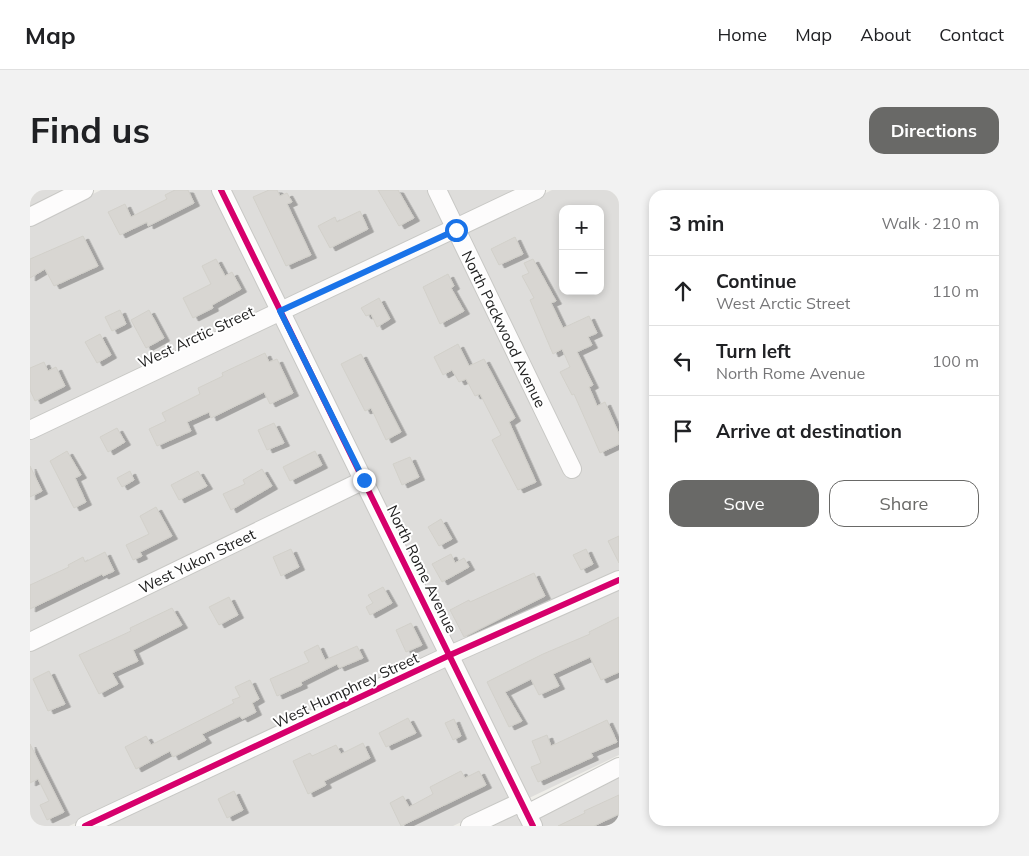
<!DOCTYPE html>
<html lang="en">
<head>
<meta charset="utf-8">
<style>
	:root { --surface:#fff; --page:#f2f2f2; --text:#202124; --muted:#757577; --line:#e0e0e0; --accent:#696967 }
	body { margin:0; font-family:Mulish,sans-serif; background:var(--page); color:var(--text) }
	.controls { position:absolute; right:15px; top:15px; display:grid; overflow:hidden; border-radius:10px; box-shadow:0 2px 8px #0003 }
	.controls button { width:45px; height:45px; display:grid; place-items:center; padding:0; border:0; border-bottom:1px solid var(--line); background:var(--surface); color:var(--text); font:25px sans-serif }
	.stop { position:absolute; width:15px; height:15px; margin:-11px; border:4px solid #1a73e8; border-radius:50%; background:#fff }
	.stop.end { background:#1a73e8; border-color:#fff; box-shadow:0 1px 5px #0008 }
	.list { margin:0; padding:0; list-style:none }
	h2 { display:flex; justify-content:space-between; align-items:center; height:65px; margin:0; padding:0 20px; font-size:21px }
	h2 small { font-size:16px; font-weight:400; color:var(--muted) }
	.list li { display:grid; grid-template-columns:32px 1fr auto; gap:15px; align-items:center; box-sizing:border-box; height:70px; padding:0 20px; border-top:1px solid var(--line) }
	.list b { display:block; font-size:19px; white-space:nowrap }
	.list p { margin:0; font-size:16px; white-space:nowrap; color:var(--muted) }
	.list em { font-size:16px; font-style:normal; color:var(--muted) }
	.actions { display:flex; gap:10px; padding:15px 20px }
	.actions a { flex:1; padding:11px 0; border:1px solid var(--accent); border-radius:15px; text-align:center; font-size:18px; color:var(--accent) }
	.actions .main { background:var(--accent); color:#fff }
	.icon { flex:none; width:28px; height:28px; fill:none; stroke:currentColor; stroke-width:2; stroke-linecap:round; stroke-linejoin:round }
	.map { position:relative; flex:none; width:589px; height:636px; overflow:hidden; border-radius:15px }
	header { display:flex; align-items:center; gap:30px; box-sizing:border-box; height:70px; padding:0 25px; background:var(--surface); border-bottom:1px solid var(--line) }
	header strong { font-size:24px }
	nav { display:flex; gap:28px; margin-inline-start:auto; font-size:18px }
	.intro { display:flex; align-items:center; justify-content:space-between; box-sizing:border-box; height:120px; padding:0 30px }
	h1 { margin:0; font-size:35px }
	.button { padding:12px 22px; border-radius:15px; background:var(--accent); color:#fff; font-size:18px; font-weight:700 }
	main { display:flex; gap:30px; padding:0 30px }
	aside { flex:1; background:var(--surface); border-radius:15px; box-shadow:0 2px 8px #0003 }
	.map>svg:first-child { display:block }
	.residential { fill:#dedddb; fill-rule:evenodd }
	.building { fill:#d8d6d2; stroke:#d2d0ca; filter:url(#shadow) }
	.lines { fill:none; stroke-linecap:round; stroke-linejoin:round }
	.minor-casing { stroke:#c8c8c5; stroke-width:20 }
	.minor { stroke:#fdfcfc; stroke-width:18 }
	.cycleway-casing { stroke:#fff; stroke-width:9 }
	.cycleway { stroke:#d6006c; stroke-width:6 }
	.route { stroke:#1a73e8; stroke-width:6 }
	.labels { text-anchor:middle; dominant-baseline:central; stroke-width:4; stroke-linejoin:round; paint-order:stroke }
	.street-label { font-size:15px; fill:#212121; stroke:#fff }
</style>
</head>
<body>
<header>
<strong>Map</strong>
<nav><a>Home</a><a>Map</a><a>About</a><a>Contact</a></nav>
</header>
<div class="intro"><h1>Find us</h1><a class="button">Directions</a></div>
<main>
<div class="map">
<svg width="589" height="636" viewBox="0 0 589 636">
	<defs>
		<filter id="shadow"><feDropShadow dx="5.5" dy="3" stdDeviation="0" flood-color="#0004"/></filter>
	</defs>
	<rect width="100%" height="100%" fill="#efeee9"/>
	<g class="residential">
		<polygon points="0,0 38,0 0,19"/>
		<polygon points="71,0 184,0 242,118 0,232 0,35"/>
		<polygon points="198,0 400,0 417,36 253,112"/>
		<polygon points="414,0 490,0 428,30"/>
		<path d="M522 0H589V382L423 456 259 125 423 49 540 288 551 282 434 43ZM533 19H570V101H533Z"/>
		<polygon points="248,130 325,286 0,444 0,247"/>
		<polygon points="332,299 411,461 39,636 0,636 0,460"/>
		<polygon points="589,398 589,565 497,609 429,469"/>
		<polygon points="418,474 482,608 423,636 72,636"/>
		<polygon points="589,585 589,636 510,636 506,628"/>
		<polygon points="489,621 496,636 457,636"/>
	</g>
	<g class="building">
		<polygon points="145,0 158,0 164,13 118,36 117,32 90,45 78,22 95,14 101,27 137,9 135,5"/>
		<polygon points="239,0 247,0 250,6 257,3 262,12 257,14 281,65 256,76 223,7"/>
		<polygon points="348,0 368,0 384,28 369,36"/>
		<polygon points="330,21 338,39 300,58 288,36 305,27 307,32"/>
		<polygon points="53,46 68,76 24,96 15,79 0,88 0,69"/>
		<polygon points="485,47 493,64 469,75 461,59"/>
		<polygon points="186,69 195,86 202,82 211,99 182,115 183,118 163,128 153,108 181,94 172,76"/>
		<polygon points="503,69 526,111 521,113 533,138 559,126 567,143 558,147 562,155 547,162 563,195 559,197 567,216 575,212 589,244 589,254 570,263 544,204 542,205 530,182 540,177 532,159 523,164 500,110 504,108 492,86 499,83 494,73"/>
		<polygon points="418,84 424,96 421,98 434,121 410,134 393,97"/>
		<polygon points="349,108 360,129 347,137 341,124 336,126 331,118"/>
		<polygon points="90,120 96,134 82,141 75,127"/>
		<polygon points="119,120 134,148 116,158 101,130"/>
		<polygon points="70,144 81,165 67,173 55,152"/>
		<polygon points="428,154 439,176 454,169 485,228 479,232 506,292 488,300 462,250 471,245 450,204 445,206 436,189 429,192 422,180 413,185 404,167"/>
		<polygon points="235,163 239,172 247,169 263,203 240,214 234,202 181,228 179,222 157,232 161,241 127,256 119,239 136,231 132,223 170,204 168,198 193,186 192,183"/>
		<polygon points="331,164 371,242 356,250 341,218 335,221 311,174"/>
		<polygon points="14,172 18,181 26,177 35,196 5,211 0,200 0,178"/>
		<polygon points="244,233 254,253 237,260 228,240"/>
		<polygon points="87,238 95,252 78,262 70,247"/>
		<polygon points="37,261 51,285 45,288 56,312 44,318 20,271"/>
		<polygon points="285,261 292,275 260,291 253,277"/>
		<polygon points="380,267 389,287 372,295 363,274"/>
		<polygon points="0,276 12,301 0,307"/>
		<polygon points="232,279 242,296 201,320 193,304 215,294 213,290"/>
		<polygon points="100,281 104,290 92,297 87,288"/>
		<polygon points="168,281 177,296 149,310 141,295"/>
		<polygon points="126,317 142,346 110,362 112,366 103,370 96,355 119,344 110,326"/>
		<polygon points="411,329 422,349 409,356 398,337"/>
		<polygon points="589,346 589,373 578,351"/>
		<polygon points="261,359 269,377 251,386 243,367"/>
		<polygon points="556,359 563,374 551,380 543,365"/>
		<polygon points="75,362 84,381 73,386 72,384 0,419 0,395 39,377 38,375 53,367 55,372"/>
		<polygon points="421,364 425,373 434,368 439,377 412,392 402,374"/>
		<polygon points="504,383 515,406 434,447 420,420 439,410 440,412"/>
		<polygon points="353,397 362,413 340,425 336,417 343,413 338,405"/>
		<polygon points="199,407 208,425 189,435 179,417"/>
		<polygon points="142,418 152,435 103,460 108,471 82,483 88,494 69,504 49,465 101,441 100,438"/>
		<polygon points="589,427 589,482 571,490 560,467 523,484 529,496 509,505 501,489 475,502 492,531 479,537 457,492 513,464 560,444 559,442"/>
		<polygon points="381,433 392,455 376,462 366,440"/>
		<polygon points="288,455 295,470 327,456 333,468 309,478 307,474 271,492 272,495 247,506 240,489 279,472 274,462"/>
		<polygon points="19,481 35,514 18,521 3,489"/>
		<polygon points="220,490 229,509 222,513 226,522 212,529 210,526 172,544 176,550 143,567 140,561 106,579 95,557 116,546 121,555 204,513 202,510 210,507 205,497"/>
		<polygon points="378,528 386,543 356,557 349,543"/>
		<polygon points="424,529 431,546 423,550 415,533"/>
		<polygon points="577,530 587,552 561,563 563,567 508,592 501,577 511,573 502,551 517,545 521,556"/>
		<polygon points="333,553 340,568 294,591 296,595 278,604 263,571 280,563 282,566 306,555 311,564"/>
		<polygon points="0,554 34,622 17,630 10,615 19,611 8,589 0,593"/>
		<polygon points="431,581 435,588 449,581 456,595 371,636 360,613 373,606 379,617 403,604 400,597"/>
		<polygon points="204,601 213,620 197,628 188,609"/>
		<polygon points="589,605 589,624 564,636 528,636 555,623 554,621"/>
	</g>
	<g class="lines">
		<g class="minor-casing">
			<g id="minor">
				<polyline points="191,0 503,636"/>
				<polyline points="407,0 542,279"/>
				<polyline points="0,27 54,0"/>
				<polyline points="0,240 506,0"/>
				<polyline points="0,452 334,290"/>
				<polyline points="497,624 589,577"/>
				<polyline points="55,636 420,465 589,390"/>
				<polyline points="440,636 491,612"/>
			</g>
		</g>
		<use href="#minor" class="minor"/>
		<g class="cycleway-casing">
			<g id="cycleway">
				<polyline points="191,0 503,636"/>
				<polyline points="55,636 420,465 589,390"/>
			</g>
		</g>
		<use href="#cycleway" class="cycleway"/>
	</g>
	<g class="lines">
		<polyline class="route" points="334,290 250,121 426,40"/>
	</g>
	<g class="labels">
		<g class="street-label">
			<text transform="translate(474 139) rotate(64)">North Packwood Avenue</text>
			<text transform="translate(166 147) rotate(-25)">West Arctic Street</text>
			<text transform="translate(167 371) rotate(-26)">West Yukon Street</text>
			<text transform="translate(392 379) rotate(64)">North Rome Avenue</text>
			<text transform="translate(316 500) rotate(-25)">West Humphrey Street</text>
		</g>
	</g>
</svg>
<div class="controls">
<button>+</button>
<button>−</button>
</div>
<div class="stop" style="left:426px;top:40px"></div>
<div class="stop end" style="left:334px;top:290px"></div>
</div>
<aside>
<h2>3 min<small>Walk · 210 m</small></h2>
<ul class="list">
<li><svg class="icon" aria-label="ahead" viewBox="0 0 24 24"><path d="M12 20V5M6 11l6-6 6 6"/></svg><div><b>Continue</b><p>West Arctic Street</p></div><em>110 m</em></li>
<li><svg class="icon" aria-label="left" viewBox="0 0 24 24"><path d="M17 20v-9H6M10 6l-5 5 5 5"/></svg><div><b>Turn left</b><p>North Rome Avenue</p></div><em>100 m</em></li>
<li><svg class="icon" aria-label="arrive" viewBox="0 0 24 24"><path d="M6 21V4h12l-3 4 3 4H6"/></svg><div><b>Arrive at destination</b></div></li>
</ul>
<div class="actions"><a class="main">Save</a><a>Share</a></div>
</aside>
</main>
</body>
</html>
